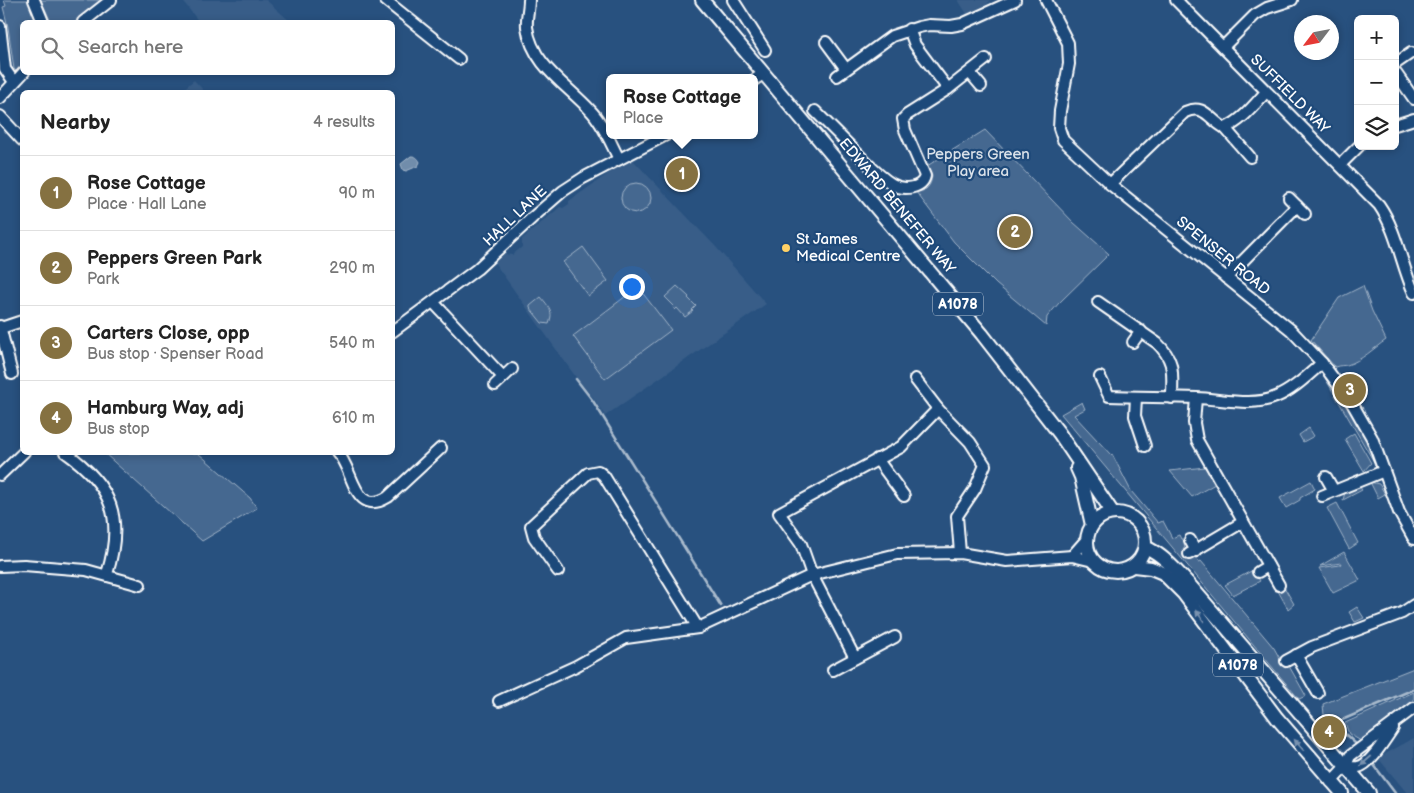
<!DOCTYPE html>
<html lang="en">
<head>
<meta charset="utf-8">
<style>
	:root { --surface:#fff; --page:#f6f6f6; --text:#222; --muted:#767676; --line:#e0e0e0; --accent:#857141 }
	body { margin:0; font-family:"Balsamiq Sans",sans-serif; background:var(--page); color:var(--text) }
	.controls { position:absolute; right:15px; top:15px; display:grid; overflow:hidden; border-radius:8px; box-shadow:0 2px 8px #0003 }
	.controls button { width:45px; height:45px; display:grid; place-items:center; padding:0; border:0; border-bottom:1px solid var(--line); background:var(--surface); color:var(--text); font:25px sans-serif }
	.compass { position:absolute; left:1294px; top:15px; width:45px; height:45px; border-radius:50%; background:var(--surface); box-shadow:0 2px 8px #0003; rotate:238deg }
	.you { position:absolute; left:631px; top:286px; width:18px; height:18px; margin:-12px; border:4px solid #fff; border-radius:50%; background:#1a73e8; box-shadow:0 0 0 8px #1a73e833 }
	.badge { display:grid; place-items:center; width:32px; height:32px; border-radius:50%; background:var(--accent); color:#fff; font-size:16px; font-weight:700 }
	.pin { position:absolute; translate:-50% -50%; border:2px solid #fff; box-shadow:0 1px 5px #0006 }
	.popup { position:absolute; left:606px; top:74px; width:152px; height:65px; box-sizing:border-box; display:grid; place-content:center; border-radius:8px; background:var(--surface); filter:drop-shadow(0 1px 4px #0005); font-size:16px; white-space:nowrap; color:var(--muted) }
	.popup b { font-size:19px; color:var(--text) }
	.popup::after { content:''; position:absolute; left:50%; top:100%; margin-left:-10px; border:10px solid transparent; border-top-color:var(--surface) }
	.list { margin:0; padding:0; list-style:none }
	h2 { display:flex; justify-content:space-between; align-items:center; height:65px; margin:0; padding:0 20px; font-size:21px }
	h2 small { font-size:16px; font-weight:400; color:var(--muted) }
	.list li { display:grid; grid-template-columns:32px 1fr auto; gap:15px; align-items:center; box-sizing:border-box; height:75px; padding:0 20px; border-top:1px solid var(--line) }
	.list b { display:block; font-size:19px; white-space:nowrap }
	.list p { margin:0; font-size:16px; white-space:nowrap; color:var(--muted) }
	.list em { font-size:16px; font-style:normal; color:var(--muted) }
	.icon { flex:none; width:28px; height:28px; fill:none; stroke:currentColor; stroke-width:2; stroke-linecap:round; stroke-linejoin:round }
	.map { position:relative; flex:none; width:1414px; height:793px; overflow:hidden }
	.search { position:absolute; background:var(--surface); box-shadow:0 2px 8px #0003; left:20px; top:20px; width:375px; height:55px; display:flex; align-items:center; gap:12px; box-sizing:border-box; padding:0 18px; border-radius:8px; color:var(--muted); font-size:19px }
	.panel { position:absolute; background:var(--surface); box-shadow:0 2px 8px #0003; left:20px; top:90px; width:375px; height:365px; border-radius:8px }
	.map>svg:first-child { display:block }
	.built { fill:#375d88 }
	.green { fill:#446890; stroke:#a2b4c8 }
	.water { fill:#718dab; stroke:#aabbcd }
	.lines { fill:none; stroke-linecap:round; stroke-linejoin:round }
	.stream { stroke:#aabbcd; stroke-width:2.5 }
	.minor-casing { stroke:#fff; stroke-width:14 }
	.major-casing { stroke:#fff; stroke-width:16 }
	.minor { stroke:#1f4a7a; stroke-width:10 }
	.major { stroke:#1f4a7a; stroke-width:12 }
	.oneway { fill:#7992af }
	.poi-dot { fill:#ffd166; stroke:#1f4a7a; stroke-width:2 }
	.labels { text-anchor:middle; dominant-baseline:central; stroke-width:4.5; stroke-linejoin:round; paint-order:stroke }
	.shield { fill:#1f4a7a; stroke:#bcc9d7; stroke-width:1 }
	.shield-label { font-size:14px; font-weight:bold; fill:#fff }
	.street-label { font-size:15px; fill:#fff; stroke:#1f4a7a }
	.park-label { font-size:15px; fill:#dae1e9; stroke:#1f4a7a }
	.poi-label { font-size:15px; fill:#fff; stroke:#1f4a7a; text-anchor:start }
</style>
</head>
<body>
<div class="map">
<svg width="1414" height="793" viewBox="0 0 1414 793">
	<rect width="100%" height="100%" fill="#28517f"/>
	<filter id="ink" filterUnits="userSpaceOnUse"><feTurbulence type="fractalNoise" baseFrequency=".02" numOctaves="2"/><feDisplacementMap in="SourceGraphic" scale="10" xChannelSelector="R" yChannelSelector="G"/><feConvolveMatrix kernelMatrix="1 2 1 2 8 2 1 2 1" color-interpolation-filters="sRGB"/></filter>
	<g filter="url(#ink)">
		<g class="built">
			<polygon points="182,0 266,0 291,22 199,22"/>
			<polygon points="958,0 991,0 986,5 967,14"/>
			<polygon points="194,80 205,92 180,92"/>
			<polygon points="633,160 716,247 766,304 605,416 595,400 575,376 494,262 504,254 512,255 522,247 522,239 560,207 563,208 569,204 569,201 612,171"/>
			<polygon points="1414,738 1414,793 1407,793 1378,758"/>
		</g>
		<g class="green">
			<polygon points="4,0 31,0 40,22 22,22 22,71 17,72 14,69 8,27 3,7 6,6"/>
			<polygon points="41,0 110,0 80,22 51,22"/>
			<path d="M985 130 1073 222 1109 254 1059 303 1047 317 1046 326 996 284 954 242 916 192C926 192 931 186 932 176L927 166Z"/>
			<circle cx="636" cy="198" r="15"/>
			<polygon points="583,247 608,281 588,296 563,262"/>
			<polygon points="677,286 689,297 688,298 696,306 692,310 693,311 685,317 677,308 675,310 673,307 674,306 665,297"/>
			<path d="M1363 286 1372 311 1386 340C1374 348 1361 361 1347 365 1343 366 1340 365 1335 367L1311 340 1339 298Z"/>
			<polygon points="638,287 671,330 605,379 573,336"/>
			<path d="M541 297C549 307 554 311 549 324L542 323 530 308V306Z"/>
			<path d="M1325 378C1340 385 1374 445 1374 462Z"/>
			<polygon points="1082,402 1085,409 1074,415 1111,455 1112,454 1131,491 1158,523 1163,521 1172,538 1179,535 1181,539 1183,539 1185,547 1183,550 1187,557 1194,553 1199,562 1201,561 1274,648 1285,668 1289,666 1306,696 1299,699 1061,414"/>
			<polygon points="1309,428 1314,436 1303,442 1299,435"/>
			<polygon points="1354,433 1371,463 1364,471 1345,439"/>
			<polygon points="104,453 198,453 250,498 257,508 202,541"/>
			<polygon points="1205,467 1215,484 1192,497 1170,471"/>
			<polygon points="1311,481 1315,489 1300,498 1300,500 1286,508 1280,498"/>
			<polygon points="1370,482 1379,484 1385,494 1378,498"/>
			<polygon points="1359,486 1362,490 1343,500 1345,492"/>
			<polygon points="1337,503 1358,543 1349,549 1327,508"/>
			<polygon points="1344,552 1360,580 1333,593 1319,568 1340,565 1341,563 1320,566"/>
			<polygon points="1253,570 1260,581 1233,595 1225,585"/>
			<polygon points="1283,585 1294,604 1288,609 1277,589"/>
			<polygon points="1357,607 1364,618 1355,622 1349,612"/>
			<polygon points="1414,668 1414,689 1327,726 1325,726 1323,704"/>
			<polygon points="1414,692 1414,702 1406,706 1361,741 1349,734 1345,723"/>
		</g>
		<path class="water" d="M411 156C416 156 418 158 420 162L418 166 406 171 403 170 401 164Z"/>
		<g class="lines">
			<g class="stream">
				<polyline points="576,379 593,401 721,606"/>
				<polyline points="1356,744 1345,734 1339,725 1342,720 1414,689"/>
				<polyline points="1371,761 1395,793"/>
			</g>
			<g class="minor-casing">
				<g id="minor">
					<polyline points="34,0 43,22"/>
					<polyline points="385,0 459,59"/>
					<path d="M529 0C529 9 526 18 527 27 532 65 566 84 590 110 603 123 611 144 619 159"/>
					<polyline points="733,0 765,50"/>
					<polyline points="1046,0 1068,43 1069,64 1060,111 1059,128 1063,140 1110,184 1291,330 1322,363 1352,403 1372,438 1399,512 1414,539"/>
					<path d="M1176 0 1379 205C1397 231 1401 264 1414 293"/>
					<polyline points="83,22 111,0"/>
					<polyline points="0,26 5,69 14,82"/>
					<polyline points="826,42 846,69"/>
					<polyline points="1223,47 1255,15 1267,8 1292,0"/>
					<polyline points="1395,64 1411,53"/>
					<polyline points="1395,72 1414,99"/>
					<polyline points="970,73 981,86"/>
					<polyline points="837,76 892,36 919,27 929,25 951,26 962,24 1015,0"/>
					<polyline points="754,80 763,74"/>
					<polyline points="948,89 986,59"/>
					<polyline points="0,98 24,72"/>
					<path d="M815 111C830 126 845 141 860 156 870 166 880 177 892 184 903 191 922 189 925 176L905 130 903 119 907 115 948 89 915 45 909 29"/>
					<polyline points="0,116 22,140"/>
					<polyline points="1395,125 1414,119"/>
					<polyline points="1225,128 1250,157"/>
					<polyline points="1340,165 1359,146"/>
					<path d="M1110 184 1185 112C1205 103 1209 120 1225 128 1242 121 1254 105 1266 92"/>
					<polyline points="1289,198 1305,214"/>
					<polyline points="1226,278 1297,206"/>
					<polyline points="433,302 503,377"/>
					<path d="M1098 302 1157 343C1176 361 1172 374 1172 398"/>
					<polyline points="0,326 12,374"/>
					<polyline points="1,328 22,321"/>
					<polyline points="392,332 477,269 532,218 563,191 583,178 666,135"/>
					<polyline points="1133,342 1141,331"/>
					<path d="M1100 377 1109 396C1138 397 1168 397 1197 398 1222 399 1252 407 1276 397 1293 390 1308 375 1322 363"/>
					<polyline points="915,379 938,409 970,442 985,465 975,489 957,516 960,553"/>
					<polyline points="495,385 512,369"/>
					<polyline points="1136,397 1135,416 1145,446"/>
					<polyline points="1196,398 1194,423 1197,440 1279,585"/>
					<path d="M65 452C113 486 124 519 107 574"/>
					<path d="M337 452C354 469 353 518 388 497L441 448"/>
					<polyline points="877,459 904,496"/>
					<polyline points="0,475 24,452"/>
					<polyline points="1326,477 1334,491"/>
					<polyline points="1322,496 1384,471"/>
					<polyline points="1190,540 1196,551"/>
					<polyline points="1189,554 1243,522"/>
					<polyline points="1072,556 1087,539"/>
					<polyline points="0,566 24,565 86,570 140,585"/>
					<polyline points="558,571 534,537 531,526 588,473 598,471 604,476 698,628"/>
					<polyline points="1258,572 1268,566"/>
					<polyline points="1296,655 1318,693"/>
					<polyline points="855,658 812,575 801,544 779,513 901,447 938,409"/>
					<polyline points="1286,661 1312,647 1402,613 1414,605"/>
					<polyline points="833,670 895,637"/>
					<polyline points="499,701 576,666 626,638 698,628 812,575 897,554 960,553 1007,561 1072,556 1093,561"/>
					<path d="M1346 766C1350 767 1354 768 1358 767 1370 765 1386 738 1393 728"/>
					<polyline points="1331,782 1346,766 1350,756 1414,708"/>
				</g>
			</g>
			<g class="major-casing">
				<g id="major">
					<polyline points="702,0 982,334 1059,433 1113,513"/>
					<polyline points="1077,468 1081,477 1092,525"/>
					<circle cx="1116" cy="542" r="29"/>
					<path d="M1145 547C1162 554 1175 569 1187 582L1369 793"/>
					<polyline points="1134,566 1151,568 1163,573 1183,593 1277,718 1342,793"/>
				</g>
			</g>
			<use href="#minor" class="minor"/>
			<use href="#major" class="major"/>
		</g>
		<defs><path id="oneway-solid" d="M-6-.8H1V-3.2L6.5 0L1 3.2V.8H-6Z" transform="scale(1.25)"/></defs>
		<g class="oneway">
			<use href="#oneway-solid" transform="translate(1200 616) rotate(-127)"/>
			<use href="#oneway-solid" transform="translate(1299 745) rotate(-131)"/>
			<use href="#oneway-solid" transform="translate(1366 761) rotate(139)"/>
		</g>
	</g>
	<circle class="poi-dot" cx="786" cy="248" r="5"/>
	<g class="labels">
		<g class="shield">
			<rect x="933" y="292.5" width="50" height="23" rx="4"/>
			<rect x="1213" y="653.5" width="50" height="23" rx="4"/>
		</g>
		<g class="shield-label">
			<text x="958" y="304">A1078</text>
			<text x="1238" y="665">A1078</text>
		</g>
		<g class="street-label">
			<text transform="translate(1290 94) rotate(45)">SUFFIELD WAY</text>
			<text transform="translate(897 206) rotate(50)">EDWARD BENEFER WAY</text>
			<text transform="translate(515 216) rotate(-43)">HALL LANE</text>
			<text transform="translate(1223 256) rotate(39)">SPENSER ROAD</text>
		</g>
		<g class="park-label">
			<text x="978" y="154">Peppers Green<tspan x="978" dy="17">Play area</tspan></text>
		</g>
		<g class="poi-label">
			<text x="796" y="239">St James<tspan x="796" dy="17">Medical Centre</tspan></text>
		</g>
	</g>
</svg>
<div class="controls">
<button>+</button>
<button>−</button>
<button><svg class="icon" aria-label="layers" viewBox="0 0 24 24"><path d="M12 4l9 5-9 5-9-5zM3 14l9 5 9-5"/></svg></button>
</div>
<svg class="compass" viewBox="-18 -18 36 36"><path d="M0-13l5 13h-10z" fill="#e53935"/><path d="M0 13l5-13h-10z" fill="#767676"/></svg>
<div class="you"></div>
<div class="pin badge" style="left:682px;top:174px">1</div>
<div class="popup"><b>Rose Cottage</b>Place</div>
<div class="pin badge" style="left:1015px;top:232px">2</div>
<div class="pin badge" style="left:1350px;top:390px">3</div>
<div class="pin badge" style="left:1329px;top:732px">4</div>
<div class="search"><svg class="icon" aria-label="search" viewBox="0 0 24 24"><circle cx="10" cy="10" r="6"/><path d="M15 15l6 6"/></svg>Search here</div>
<section class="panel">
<h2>Nearby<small>4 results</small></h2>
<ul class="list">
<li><span class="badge">1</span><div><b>Rose Cottage</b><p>Place · Hall Lane</p></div><em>90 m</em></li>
<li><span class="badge">2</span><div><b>Peppers Green Park</b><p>Park</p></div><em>290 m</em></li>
<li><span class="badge">3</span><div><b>Carters Close, opp</b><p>Bus stop · Spenser Road</p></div><em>540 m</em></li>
<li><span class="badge">4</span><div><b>Hamburg Way, adj</b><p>Bus stop</p></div><em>610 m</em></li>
</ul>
</section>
</div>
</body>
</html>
